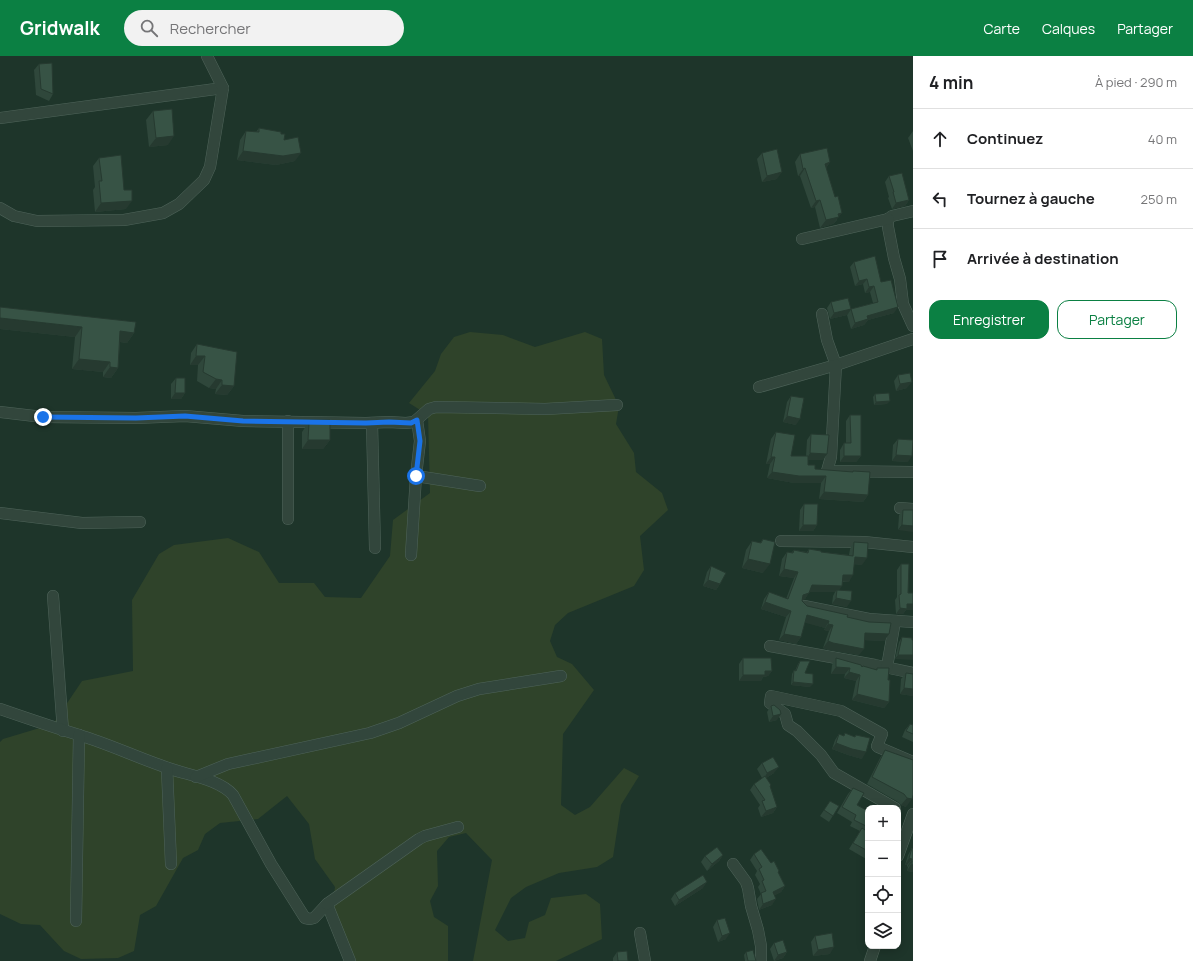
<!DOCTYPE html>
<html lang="fr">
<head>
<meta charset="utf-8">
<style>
	:root { --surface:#fff; --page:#f2f2f2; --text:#202124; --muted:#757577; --line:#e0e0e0; --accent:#0b8043 }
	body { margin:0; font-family:Manrope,sans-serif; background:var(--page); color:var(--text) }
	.controls { position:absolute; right:12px; bottom:12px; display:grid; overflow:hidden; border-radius:8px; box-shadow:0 2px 10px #0003 }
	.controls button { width:36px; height:36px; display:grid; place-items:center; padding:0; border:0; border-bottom:1px solid var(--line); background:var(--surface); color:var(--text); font:20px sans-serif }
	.stop { position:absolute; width:12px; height:12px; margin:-9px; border:3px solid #1a73e8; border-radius:50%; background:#fff }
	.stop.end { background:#1a73e8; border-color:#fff; box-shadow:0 1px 4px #0008 }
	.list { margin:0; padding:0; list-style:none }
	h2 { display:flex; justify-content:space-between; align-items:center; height:52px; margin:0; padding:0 16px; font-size:17px }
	h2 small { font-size:13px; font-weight:400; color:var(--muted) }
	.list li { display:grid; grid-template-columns:26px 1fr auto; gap:12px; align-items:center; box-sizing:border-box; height:60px; padding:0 16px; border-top:1px solid var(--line) }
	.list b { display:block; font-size:15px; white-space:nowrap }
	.list em { font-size:13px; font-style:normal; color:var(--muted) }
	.actions { display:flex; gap:8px; padding:12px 16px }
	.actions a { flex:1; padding:9px 0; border:1px solid var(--accent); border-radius:12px; text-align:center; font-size:14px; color:var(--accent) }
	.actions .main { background:var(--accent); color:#fff }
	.icon { flex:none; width:22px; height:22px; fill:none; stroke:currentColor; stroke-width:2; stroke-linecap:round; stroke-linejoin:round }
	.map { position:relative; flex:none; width:913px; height:905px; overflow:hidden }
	header { display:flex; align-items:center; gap:24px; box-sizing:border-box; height:56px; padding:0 20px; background:var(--accent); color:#fff }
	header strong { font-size:19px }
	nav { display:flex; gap:22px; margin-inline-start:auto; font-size:14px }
	.search { width:280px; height:36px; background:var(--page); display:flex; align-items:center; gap:10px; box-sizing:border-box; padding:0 14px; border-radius:22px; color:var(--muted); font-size:15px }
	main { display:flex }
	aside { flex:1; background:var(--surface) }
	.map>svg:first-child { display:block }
	.green { fill:#2f432a }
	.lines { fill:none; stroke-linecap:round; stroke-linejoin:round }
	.minor-casing { stroke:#4f645a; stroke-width:12 }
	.minor { stroke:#32463c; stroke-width:11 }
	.wall { fill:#2f473b }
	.shaded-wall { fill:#263a30 }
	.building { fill:#375345; stroke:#263a30 }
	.route { stroke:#1a73e8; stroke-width:5 }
</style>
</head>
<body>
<header>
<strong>Gridwalk</strong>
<div class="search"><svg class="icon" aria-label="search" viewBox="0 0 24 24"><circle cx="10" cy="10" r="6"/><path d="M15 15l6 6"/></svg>Rechercher</div>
<nav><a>Carte</a><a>Calques</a><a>Partager</a></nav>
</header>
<main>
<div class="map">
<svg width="913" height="905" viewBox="0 0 913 905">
	<rect width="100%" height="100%" fill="#1e352a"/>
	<polygon class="green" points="470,276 503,279 535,291 585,276 602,283 604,319 619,350 616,368 634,397 636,416 662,437 668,454 640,480 644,514 634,530 568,557 555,569 550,585 557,601 572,608 594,634 563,678 561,749 575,759 590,751 624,712 639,720 621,749 613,801 597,811 559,817 526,831 511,842 495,874 508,885 525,882 529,866 545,859 551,842 586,838 600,848 602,883 556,905 473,905 492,804 466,777 449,781 437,795 438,830 430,845 434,861 448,870 448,905 353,905 330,867 335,831 315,803 309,768 287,740 258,763 220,767 205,778 198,794 183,802 156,850 140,859 134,895 118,902 81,903 64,895 40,869 21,868 0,858 0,686 3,683 53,668 82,625 133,615 132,544 159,498 174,489 228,482 259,496 279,527 314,527 325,541 361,542 390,500 393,464 430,437 428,359 409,347 435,315 441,298 454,281"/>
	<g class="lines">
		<g class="minor-casing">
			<g id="minor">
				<polyline points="0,62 223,32"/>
				<polyline points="0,152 14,160 37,165 124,164 163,157 179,148 204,124 210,111 223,32 207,0"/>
				<polyline points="913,155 892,160 888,163 888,171 894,202 900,223 903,248 913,270"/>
				<polyline points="802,183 888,163"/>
				<polyline points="822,258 827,284 836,309 913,283"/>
				<polyline points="759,331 836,309 831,401 827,415 913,416"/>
				<polyline points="0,356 43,361 136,362 185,360 243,365 366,367 389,366 406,367 414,366 429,353 436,351 545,353 617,349"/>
				<polyline points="417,364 420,385 416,420 480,430"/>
				<polyline points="288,365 288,463"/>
				<polyline points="372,367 375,492"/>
				<polyline points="900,452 913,453"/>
				<polyline points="0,457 82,467 140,466"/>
				<polyline points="781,485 864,486 913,491"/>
				<polyline points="411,499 416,420"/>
				<polyline points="53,540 63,675"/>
				<polyline points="804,550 869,563 913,566"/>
				<polyline points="770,590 875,609 913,617"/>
				<polyline points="887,611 895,565"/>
				<path d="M0 653C26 662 52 671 79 679 109 688 138 702 168 712 187 719 219 723 233 739L271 808 305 862 310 863 314 862 327 848 350 905"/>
				<polyline points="167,712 171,808"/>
				<polyline points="196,721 228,708 370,677 399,667 457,640 479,633 561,620"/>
				<polyline points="895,752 834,717 821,699 797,675 788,669 785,658 770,647 771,640 841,655 882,678 877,690 878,691 913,706"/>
				<polyline points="898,800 913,758"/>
				<polyline points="733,808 746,826 748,832 751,850 758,874 761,890 761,905"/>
				<polyline points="327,848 419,783 425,780 458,771"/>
				<polyline points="76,865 79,679"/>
				<polyline points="640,877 645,905"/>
				<polyline points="870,905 875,890"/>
			</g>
		</g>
		<use href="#minor" class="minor"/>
	</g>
	<g class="wall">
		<polygon points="39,8 53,38 49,45 36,39 34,14"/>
		<polygon points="153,55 168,89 149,91 146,64"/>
		<polygon points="259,72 281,78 295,105 276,109 237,104 240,84 246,75 256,76"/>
		<polygon points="913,75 913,95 908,82"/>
		<polygon points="762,97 777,123 762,126 757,103"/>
		<polygon points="800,98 830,106 826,112 837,164 833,168 820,172 815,151 811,152 800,120 798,120 795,106"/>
		<polygon points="99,102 124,134 126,153 95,156 93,134 95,131 93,110"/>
		<polygon points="889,120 909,144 905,150 892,153 888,142 889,141 885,126"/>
		<polygon points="854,206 881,226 894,257 868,264 864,269 851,273 847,259 851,253 873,247 870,236 865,237 863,228 855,230 850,211"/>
		<polygon points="831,246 851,253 847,259 830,263 827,252"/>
		<polygon points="0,251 134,277 127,287 120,286 118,312 111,322 103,321 103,316 72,313 75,281 0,273"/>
		<polygon points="197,288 234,330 227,339 215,338 216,333 209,332 197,325 198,309 190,309 191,297"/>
		<polygon points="898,319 907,332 896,335 894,325"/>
		<polygon points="176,322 185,337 181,343 171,343 171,328"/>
		<polygon points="875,338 887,348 874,349 873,341"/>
		<polygon points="791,340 796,369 783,366 787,346"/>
		<polygon points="850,359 861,400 856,406 840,406 840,394 844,387 846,387 846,365"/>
		<polygon points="310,364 330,384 323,393 302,393 302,376"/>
		<polygon points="776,376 791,400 806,400 807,384 811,378 827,398 823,404 808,404 808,409 815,413 852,416 853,415 868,439 863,446 819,443 821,427 794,427 767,422 770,408 766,408 771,383"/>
		<polygon points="898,383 908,406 892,405 893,389"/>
		<polygon points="804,448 817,469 813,475 799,475 800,454"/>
		<polygon points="903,454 913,454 898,474 899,459"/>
		<polygon points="763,483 763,517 742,512 746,494 752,485 760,487"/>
		<polygon points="854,486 862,509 854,508 849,526 842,526 839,534 847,551 832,548 833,540 835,536 809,536 805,543 802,544 802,545 807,550 847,561 889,578 884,585 864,584 859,599 829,594 823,592 829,575 824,574 825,572 805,566 801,581 796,588 779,584 786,561 761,553 764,543 769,536 786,543 794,522 779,520 782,503 787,496 791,497 794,494 807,496 809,493 821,496 849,499 850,493"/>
		<polygon points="901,508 913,554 906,554 903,558 896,558 895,544 897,541 897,514"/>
		<polygon points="711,510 720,528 716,534 703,530 707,516"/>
		<polygon points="902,581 912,584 895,603 899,586"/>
		<polygon points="743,602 772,615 768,620 763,621 761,625 739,625 739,608"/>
		<polygon points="836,602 862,611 876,613 877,612 888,624 889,646 884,652 852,644 856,625 844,622 845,618 831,618 832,609"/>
		<polygon points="800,605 805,617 810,631 791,629 792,618 794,614 795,615 798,608"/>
		<polygon points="906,617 913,618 913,640 900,638 901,623"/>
		<polygon points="771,650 777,664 769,666 767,656"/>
		<polygon points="910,668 913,669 913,686 902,681 905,674"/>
		<polygon points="845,677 854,681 856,679 862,703 848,699 832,693 835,684 839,678 843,680"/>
		<polygon points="885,694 913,704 906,751 901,749 898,746 867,728 880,702"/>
		<polygon points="762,707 774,717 766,722 771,729 770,730 777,751 773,757 761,761 758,752 760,749 750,734 754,728 762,722 757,713"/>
		<polygon points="853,732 857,749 868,755 868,772 866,775 868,776 868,804 849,793 860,775 850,770 852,766 837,757 848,738"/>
		<polygon points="830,745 839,750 829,766 820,760"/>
		<polygon points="912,792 913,793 913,816 907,815 908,811 907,811 907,809 905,809 908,799"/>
		<polygon points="754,798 771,807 778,816 785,830 781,836 775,839 772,849 759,854 757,843 761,838 758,831 760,828 755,819 757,815 750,804"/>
		<polygon points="723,799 719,805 707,815 701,806 705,800"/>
		<polygon points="703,832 675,850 671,843 675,837"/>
		<polygon points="717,864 726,883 718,886 713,871"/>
		<polygon points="815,880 830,898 813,900 811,886"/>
		<polygon points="774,887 787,896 783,902 774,905 770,893"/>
		<polygon points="617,896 628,905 613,905 613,902"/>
		<polygon points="746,896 756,905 745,905 744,899"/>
	</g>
	<g class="shaded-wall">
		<polygon points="174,80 168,89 149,91 156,82"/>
		<polygon points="243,95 301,97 295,105 276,109 237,104"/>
		<polygon points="830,106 825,114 825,108"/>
		<polygon points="805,112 800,120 798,120 803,113"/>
		<polygon points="782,116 777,123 762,126 767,120"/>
		<polygon points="820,144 815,151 811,152 816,145"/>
		<polygon points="909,144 905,150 892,153 896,147"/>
		<polygon points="132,145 126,153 95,156 101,147"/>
		<polygon points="842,157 833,168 820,172 826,164 838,158"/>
		<polygon points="867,223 863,228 855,230 859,225"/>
		<polygon points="874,230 870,236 865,237 869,231"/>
		<polygon points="898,251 894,257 868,264 864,269 851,273 855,267 867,260"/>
		<polygon points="851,253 847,259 830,263 834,257"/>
		<polygon points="0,262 82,271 75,281 0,273"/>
		<polygon points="120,275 134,277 127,287 113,285"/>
		<polygon points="196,300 205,300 198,309 190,309"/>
		<polygon points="79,303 110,306 103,316 72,313"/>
		<polygon points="110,311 118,312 111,322 103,321"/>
		<polygon points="216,323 222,324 216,333 209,332"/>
		<polygon points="912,326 907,332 896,335 900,328"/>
		<polygon points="222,329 234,330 227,339 215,338"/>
		<polygon points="175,337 185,337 181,343 171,343"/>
		<polygon points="890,345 887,348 874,349 876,346"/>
		<polygon points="787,360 800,363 796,369 783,366"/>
		<polygon points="308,384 330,384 323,393 302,393"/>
		<polygon points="810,397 827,398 823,404 806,404"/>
		<polygon points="896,399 912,400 908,406 892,405"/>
		<polygon points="844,400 861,400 856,406 840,406"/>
		<polygon points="771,401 775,401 770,408 766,408"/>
		<polygon points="772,416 826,420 821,427 794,427 767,422"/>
		<polygon points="824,436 868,439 863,446 819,443"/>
		<polygon points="803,469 817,469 813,475 799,475"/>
		<polygon points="902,469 913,470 913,476 898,474"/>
		<polygon points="855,501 867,502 862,509 850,508"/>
		<polygon points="748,503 770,508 763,517 742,512"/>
		<polygon points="784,513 798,516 794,522 779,520"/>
		<polygon points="843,519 853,519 849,526 839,525"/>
		<polygon points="708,524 720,528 716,534 703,530"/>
		<polygon points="812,529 842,530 837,537 837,534 835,536 807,536"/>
		<polygon points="809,537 805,543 799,546 803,539"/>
		<polygon points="836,542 851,545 847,551 832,548"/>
		<polygon points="765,546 791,555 786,561 761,553"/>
		<polygon points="907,548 913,548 913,554 906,554 903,558 896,558 900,552"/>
		<polygon points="807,559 829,565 825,572 802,566"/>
		<polygon points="828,568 833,569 829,575 824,574"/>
		<polygon points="865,577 889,578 884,585 860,584"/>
		<polygon points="784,578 801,581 796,588 779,584"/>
		<polygon points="828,585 864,593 859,599 829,594 823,592"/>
		<polygon points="898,599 913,599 913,604 895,603"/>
		<polygon points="836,611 850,612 845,618 831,618"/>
		<polygon points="765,615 772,615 768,620 763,621 761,625 739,625 743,619"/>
		<polygon points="849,616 860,619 856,625 844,622"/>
		<polygon points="793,626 813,628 810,631 791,629"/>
		<polygon points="904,632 913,633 913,640 900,638"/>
		<polygon points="857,638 889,646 884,652 852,644"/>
		<polygon points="781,658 777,664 769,666 773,660"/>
		<polygon points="836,687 866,696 862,703 848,699 832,693"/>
		<polygon points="779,711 774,717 763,724 767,717"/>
		<polygon points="907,742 912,743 906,751 901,749"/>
		<polygon points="777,751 773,757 761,761 766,755"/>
		<polygon points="723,799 719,805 707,815 712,808"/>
		<polygon points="909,802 912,803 907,809 905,809"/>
		<polygon points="911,805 912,805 908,811 907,811"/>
		<polygon points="911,808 913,809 913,816 907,815"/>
		<polygon points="707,826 703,832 675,850 679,844"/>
		<polygon points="785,830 781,836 769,842 773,836"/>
		<polygon points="776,843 772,849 759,854 763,848"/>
		<polygon points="730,877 726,883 718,886 722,880"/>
		<polygon points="834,891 830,898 813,900 818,894"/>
		<polygon points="787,896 783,902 774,905 778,899"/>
	</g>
	<g class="building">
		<polygon points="52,7 53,38 41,33 39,8"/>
		<polygon points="172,53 174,80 156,82 153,55"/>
		<polygon points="259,72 281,76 281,78 285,78 284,84 298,81 301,97 283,100 243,95 246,75 259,76"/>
		<polygon points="827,92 830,106 825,108 835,141 838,140 842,157 838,158 839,161 826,164 820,144 816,145 805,112 803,113 800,98"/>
		<polygon points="777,93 782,116 767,120 762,97"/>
		<polygon points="121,99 124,134 132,134 132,145 101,147 99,125 102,125 99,102"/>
		<polygon points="902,117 909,144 896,147 893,136 894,136 889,120"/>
		<polygon points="875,200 881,226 891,224 898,251 867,260 868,263 855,267 851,253 878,246 874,230 869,231 867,223 859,225 854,206"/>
		<polygon points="848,242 851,253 834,257 831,246"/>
		<polygon points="0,251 136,266 134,277 120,275 118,312 110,311 110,306 79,303 82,271 0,262"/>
		<polygon points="197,288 237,296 234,330 222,329 222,324 216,323 203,316 205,300 196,300"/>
		<polygon points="910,317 912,326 900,328 898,319"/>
		<polygon points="176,322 185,322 185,337 175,337"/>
		<polygon points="889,337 890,345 876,346 875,338"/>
		<polygon points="791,340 804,342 800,363 787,360"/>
		<polygon points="850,359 861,359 861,400 844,400 844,387 851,387"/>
		<polygon points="310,364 330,364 330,384 308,384 309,367"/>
		<polygon points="776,376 795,379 791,400 808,400 808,409 815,409 815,413 853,416 853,415 870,416 868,439 824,436 826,420 799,420 772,416 775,401 771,401"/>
		<polygon points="811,378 829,379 827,398 810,397"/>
		<polygon points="898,383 913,384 912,400 896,399"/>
		<polygon points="804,448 818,448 817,469 803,469"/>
		<polygon points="903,454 913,454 913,470 902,469"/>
		<polygon points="763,483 775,486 770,508 748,503 752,485 761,487"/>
		<polygon points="854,486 868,487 867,502 855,501 853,519 843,519 842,530 812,529 809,537 803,539 802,545 807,550 848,559 847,561 869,566 891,567 889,578 865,577 864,593 833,587 828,585 833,569 828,568 829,565 807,559 801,581 784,578 791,555 765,546 769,536 788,543 798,516 784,513 787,496 793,497 794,494 808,497 809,493 821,495 821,496 853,500"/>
		<polygon points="901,508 909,508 908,537 913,537 913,548 907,548 907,553 900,552 899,539 901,538"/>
		<polygon points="711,510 726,517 720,528 708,524"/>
		<polygon points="837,534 852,535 851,545 836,542"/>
		<polygon points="902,581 912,582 912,584 913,584 913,599 898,599"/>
		<polygon points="743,602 771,602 772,615 765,615 765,619 743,619"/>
		<polygon points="836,602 861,609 862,611 863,610 877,614 877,612 889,612 888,624 890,624 889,646 857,638 860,619 849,616 850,612 836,611"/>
		<polygon points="800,605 810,605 805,617 813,618 813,628 793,626 794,614 796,615"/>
		<polygon points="906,617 913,618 913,633 904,632"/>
		<polygon points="774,649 780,654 781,658 773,660 771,650"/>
		<polygon points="910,668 913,669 913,678 906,675"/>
		<polygon points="845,677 855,681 856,679 870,682 866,696 852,693 836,687 839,678 844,680"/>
		<polygon points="885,694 913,704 913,739 912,743 907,742 904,738 872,721"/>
		<polygon points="773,701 779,711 767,717 762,707"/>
		<polygon points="765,720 771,729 770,730 777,751 766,755 762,745 765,744 754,728"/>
		<polygon points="853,732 864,737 857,749 868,755 868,771 854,764 856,759 842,751"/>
		<polygon points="830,745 839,750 833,760 824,754"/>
		<polygon points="862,772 868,776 868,795 853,787"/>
		<polygon points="717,791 723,799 712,808 705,800"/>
		<polygon points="912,792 913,793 913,809 911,808 912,805 911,805 912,803 909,802"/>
		<polygon points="761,793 771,807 774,805 779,815 778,816 785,830 773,836 776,843 763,848 761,837 766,835 762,825 764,824 759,813 762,811 754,798"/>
		<polygon points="703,819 707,826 679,844 675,837"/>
		<polygon points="725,862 730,877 722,880 717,864"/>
		<polygon points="832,877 834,891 818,894 815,880"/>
		<polygon points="783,884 787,896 778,899 774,887"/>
		<polygon points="753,894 756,905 748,905 746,896"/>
		<polygon points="627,895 628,905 618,905 617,896"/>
	</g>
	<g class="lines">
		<polyline class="route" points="43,361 136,362 185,360 243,365 366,367 389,366 411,367 417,364 420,385 416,420"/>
	</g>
</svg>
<div class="controls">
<button>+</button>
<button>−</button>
<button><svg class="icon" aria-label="locate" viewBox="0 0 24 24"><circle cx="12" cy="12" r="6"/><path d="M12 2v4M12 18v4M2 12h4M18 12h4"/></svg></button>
<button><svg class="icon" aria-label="layers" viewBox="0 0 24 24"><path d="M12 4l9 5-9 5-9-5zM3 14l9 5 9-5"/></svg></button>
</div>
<div class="stop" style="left:416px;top:420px"></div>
<div class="stop end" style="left:43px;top:361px"></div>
</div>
<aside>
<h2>4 min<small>À pied · 290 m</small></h2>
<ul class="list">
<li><svg class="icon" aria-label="ahead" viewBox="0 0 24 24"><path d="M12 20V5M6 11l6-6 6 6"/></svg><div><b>Continuez</b></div><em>40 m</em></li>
<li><svg class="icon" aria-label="left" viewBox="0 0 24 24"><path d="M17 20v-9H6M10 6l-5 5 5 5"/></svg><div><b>Tournez à gauche</b></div><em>250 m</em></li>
<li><svg class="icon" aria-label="arrive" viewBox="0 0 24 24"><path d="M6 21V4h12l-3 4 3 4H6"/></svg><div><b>Arrivée à destination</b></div></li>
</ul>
<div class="actions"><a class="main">Enregistrer</a><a>Partager</a></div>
</aside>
</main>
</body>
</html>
